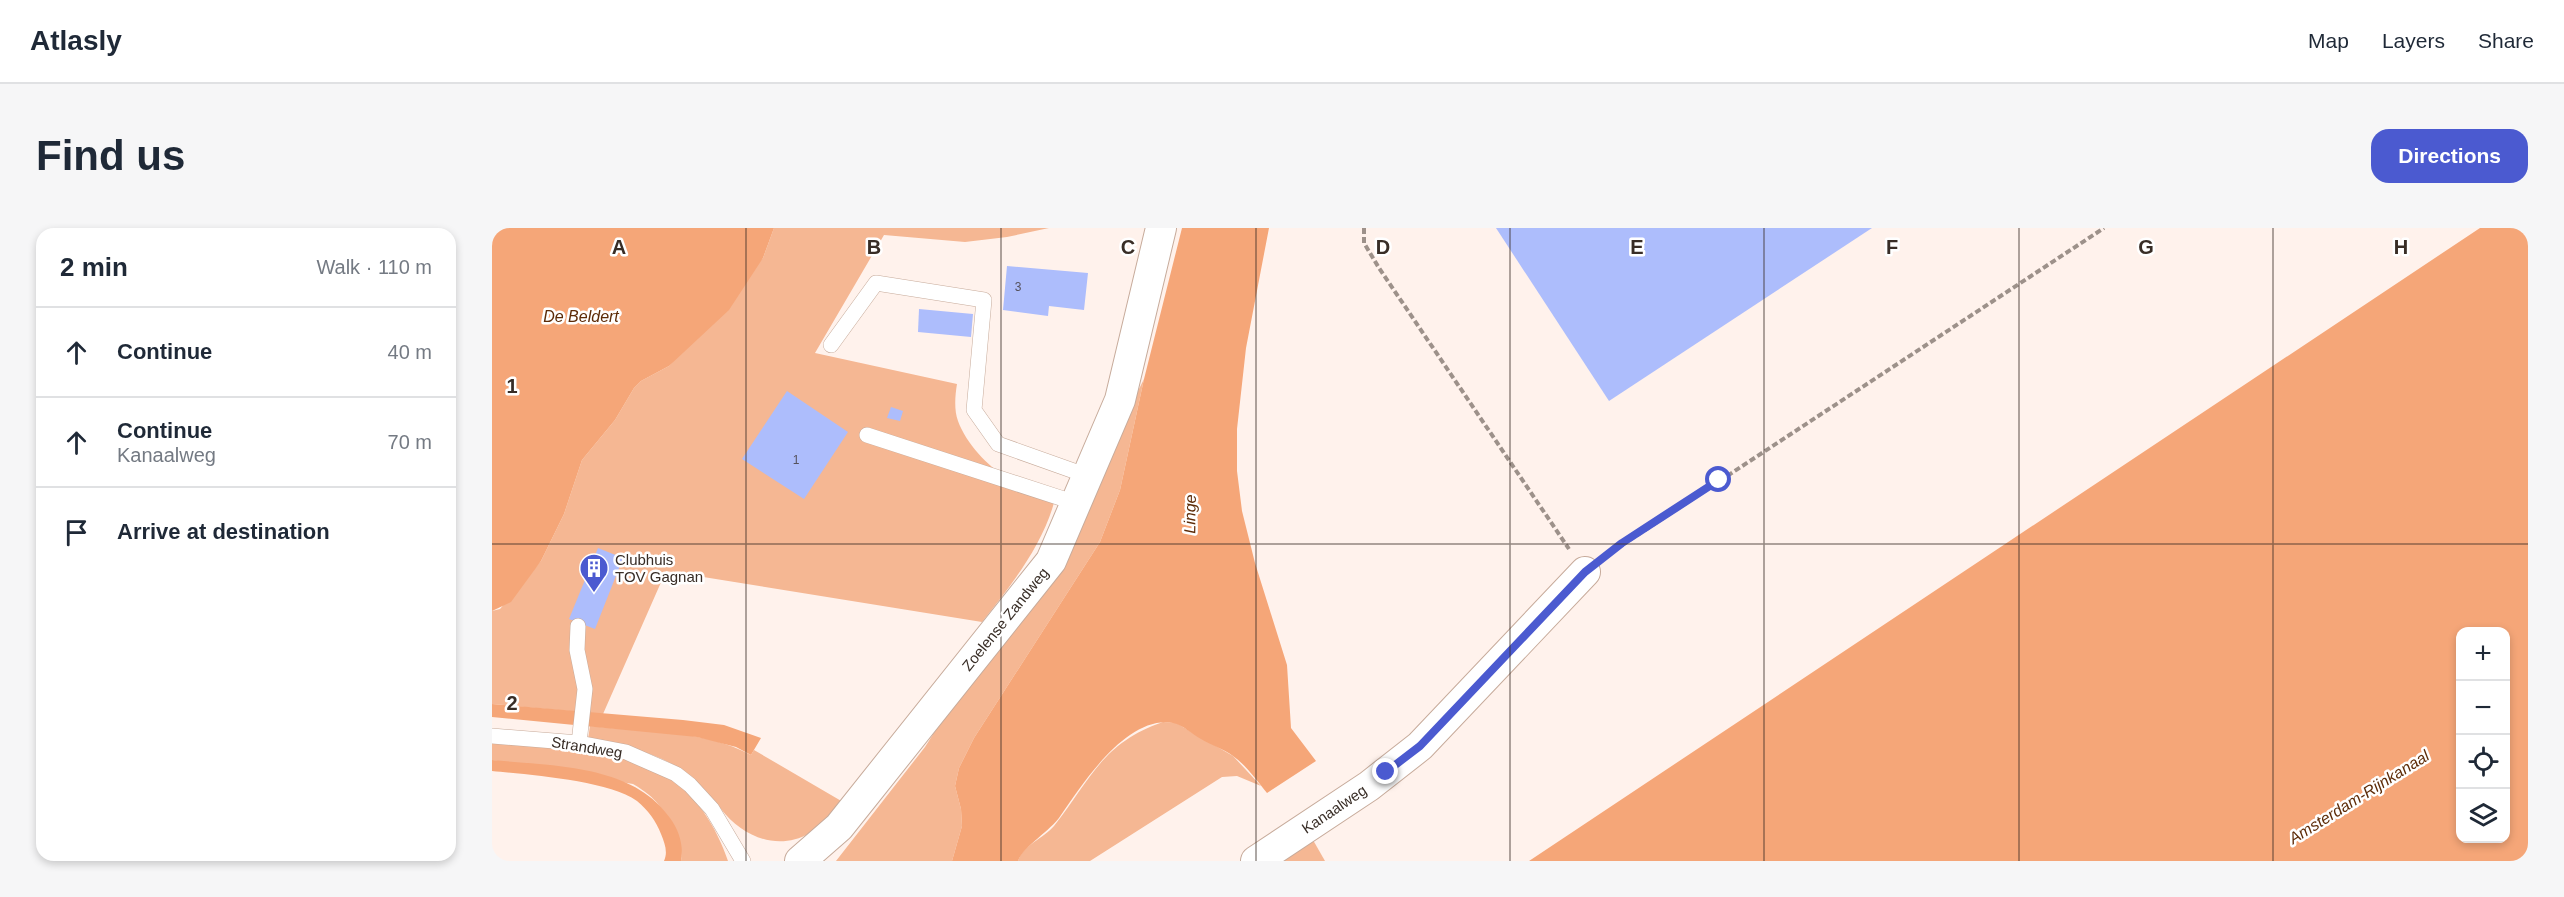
<!DOCTYPE html>
<html lang="en">
<head>
<meta charset="utf-8">
<style>
	:root { --surface:#fff; --page:#f6f6f7; --text:#1f2937; --muted:#747a83; --line:#e0e1e3; --accent:#4b5ad0 }
	body { margin:0; font-family:Helvetica,sans-serif; background:var(--page); color:var(--text) }
	.controls { position:absolute; right:18px; bottom:18px; display:grid; overflow:hidden; border-radius:12px; box-shadow:0 3px 9px #0003 }
	.controls button { width:54px; height:54px; display:grid; place-items:center; padding:0; border:0; border-bottom:2px solid var(--line); background:var(--surface); color:var(--text); font:30px sans-serif }
	.stop { position:absolute; width:18px; height:18px; margin:-14px; border:4px solid #4b5ad0; border-radius:50%; background:#fff }
	.stop.end { background:#4b5ad0; border-color:#fff; box-shadow:0 2px 6px #0008 }
	.list { margin:0; padding:0; list-style:none }
	h2 { display:flex; justify-content:space-between; align-items:center; height:78px; margin:0; padding:0 24px; font-size:26px }
	h2 small { font-size:20px; font-weight:400; color:var(--muted) }
	.list li { display:grid; grid-template-columns:39px 1fr auto; gap:18px; align-items:center; box-sizing:border-box; height:90px; padding:0 24px; border-top:2px solid var(--line) }
	.list b { display:block; font-size:22px; white-space:nowrap }
	.list p { margin:0; font-size:20px; white-space:nowrap; color:var(--muted) }
	.list em { font-size:20px; font-style:normal; color:var(--muted) }
	.icon { flex:none; width:33px; height:33px; fill:none; stroke:currentColor; stroke-width:2; stroke-linecap:round; stroke-linejoin:round }
	.map { position:relative; flex:none; width:2036px; height:633px; overflow:hidden; border-radius:18px }
	header { display:flex; align-items:center; gap:36px; box-sizing:border-box; height:84px; padding:0 30px; background:var(--surface); border-bottom:2px solid var(--line) }
	header strong { font-size:28px }
	nav { display:flex; gap:33px; margin-inline-start:auto; font-size:21px }
	.intro { display:flex; align-items:center; justify-content:space-between; box-sizing:border-box; height:144px; padding:0 36px }
	h1 { margin:0; font-size:42px }
	.button { padding:15px 27px; border-radius:18px; background:var(--accent); color:#fff; font-size:21px; font-weight:700 }
	main { display:flex; gap:36px; padding:0 36px }
	aside { flex:1; background:var(--surface); border-radius:18px; box-shadow:0 3px 9px #0003 }
	.map>svg:first-child { display:block }
	.green { fill:#f5b793 }
	.water { fill:#f5a678; fill-rule:evenodd }
	.building { fill:#adbdfc }
	.lines { fill:none; stroke-linecap:round; stroke-linejoin:round }
	.lane-casing { stroke:#c7ab9b; stroke-width:16 }
	.street-casing { stroke:#c7ab9b; stroke-width:32 }
	.path { stroke:#9d918a; stroke-width:4; stroke-dasharray:6 3; stroke-linecap:butt }
	.lane { stroke:#fff; stroke-width:15 }
	.street { stroke:#fff; stroke-width:30 }
	.route { stroke:#4b5ad0; stroke-width:8 }
	.grid { fill:none; stroke:#382d26; stroke-width:1.5; stroke-opacity:0.55 }
	.labels { text-anchor:middle; dominant-baseline:central; stroke-width:5; stroke-linejoin:round; paint-order:stroke }
	.number-label { font-size:12px; fill:#55515c }
	.poi-label { font-size:15px; fill:#382d26; stroke:#fff; text-anchor:start }
	.street-label { font-size:15px; fill:#382d26; stroke:#fff }
	.water-label { font-size:16px; font-style:italic; fill:#5d2b07; stroke:#fff }
	.grid-label { font-size:20px; text-anchor:middle; font-weight:bold; fill:#382d26; stroke:#fff; stroke-width:5; stroke-linejoin:round; paint-order:stroke }
</style>
</head>
<body>
<header>
<strong>Atlasly</strong>
<nav><a>Map</a><a>Layers</a><a>Share</a></nav>
</header>
<div class="intro"><h1>Find us</h1><a class="button">Directions</a></div>
<main>
<aside>
<h2>2 min<small>Walk · 110 m</small></h2>
<ul class="list">
<li><svg class="icon" aria-label="ahead" viewBox="0 0 24 24"><path d="M12 20V5M6 11l6-6 6 6"/></svg><div><b>Continue</b></div><em>40 m</em></li>
<li><svg class="icon" aria-label="ahead" viewBox="0 0 24 24"><path d="M12 20V5M6 11l6-6 6 6"/></svg><div><b>Continue</b><p>Kanaalweg</p></div><em>70 m</em></li>
<li><svg class="icon" aria-label="arrive" viewBox="0 0 24 24"><path d="M6 21V4h12l-3 4 3 4H6"/></svg><div><b>Arrive at destination</b></div></li>
</ul>
</aside>
<div class="map">
<svg width="2036" height="633" viewBox="0 0 2036 633">
	<rect width="100%" height="100%" fill="#fff2ec"/>
	<g class="green">
		<path d="M282 0H557L515 9 473 14 392 7 323 125 465 156C463 168 462 182 466 193 474 215 496 239 515 249 530 257 548 261 564 267 553 315 520 356 490 394L174 343 111 486 0 476V383L8 381 49 333 72 286 90 232 123 192 142 160 149 153 177 138 271 30Z"/>
		<polygon points="652,151 628,262 608,314 482,510 467,540 463,558 469,581 470,598 460,633 344,633 433,519 457,481 631,193"/>
		<path d="M671 494 684 495 741 528 769 558 745 548 730 549 598 633H526C532 616 551 611 562 598 599 551 610 515 671 494Z"/>
		<path d="M98 498C151 504 211 501 259 527L262 522 351 574C341 584 330 598 318 605 285 624 250 608 229 581 217 566 204 550 187 540 159 523 127 516 96 511Z"/>
		<path d="M0 513C53 518 124 520 171 546 203 563 225 600 236 633H189C191 622 187 616 183 606 172 581 165 570 141 556L0 532Z"/>
		<polygon points="821,612 833,633 789,633"/>
	</g>
	<g class="water">
		<polygon points="0,0 282,0 271,30 237,82 177,138 149,153 142,160 123,192 90,232 72,286 49,333 19,374 0,383"/>
		<path d="M690 0H777L754 120 745 201V243L750 283 763 335 795 437 799 500 824 533 775 565C765 553 754 537 741 528 732 521 719 517 709 511 700 506 691 497 681 495 635 487 591 555 569 587 558 604 532 617 526 633H460L470 598 469 581 463 558 467 540 482 510 608 314 628 262 652 151Z"/>
		<path d="M1988 0H2036V633H1037ZM1968 404H2014V610H1968Z"/>
		<polygon points="0,476 191,492 232,497 269,510 259,527 244,519 205,509 0,489"/>
		<path d="M0 532C59 538 141 536 178 590 187 602 192 618 189 633H172C176 624 173 616 169 606 164 593 156 582 145 573 115 552 37 547 0 543Z"/>
	</g>
	<g class="building">
		<polygon points="1004,0 1380,0 1117,173"/>
		<polygon points="515,38 596,45 592,82 557,78 556,88 511,82"/>
		<polygon points="427,81 481,86 479,109 426,104"/>
		<polygon points="295,163 356,204 312,271 250,231"/>
		<polygon points="399,179 411,183 408,193 395,190"/>
		<polygon points="106,320 131,330 103,401 77,391"/>
	</g>
	<g class="lines">
		<g class="lane-casing">
			<g id="lane">
				<polyline points="339,117 384,55 492,72 482,182 506,216 596,248"/>
				<polyline points="375,207 584,275"/>
				<polyline points="86,398 85,422 93,461 87,515"/>
				<polyline points="0,508 87,515 134,524 184,546 198,557 220,581 251,633"/>
			</g>
		</g>
		<g class="street-casing">
			<g id="street">
				<polyline points="308,633 347,599 559,333 628,172 669,0"/>
				<polyline points="764,633 877,558 928,518 1093,344"/>
			</g>
		</g>
		<g class="path">
			<polyline points="872,0 872,15 887,40 1077,321"/>
			<polyline points="1115,327 1612,0"/>
		</g>
		<use href="#lane" class="lane"/>
		<use href="#street" class="street"/>
	</g>
	<g class="lines">
		<polyline class="route" points="894,544 928,518 1093,344 1130,315 1227,252"/>
	</g>
	<path class="grid" d="M254 0V633M509 0V633M764 0V633M1018 0V633M1272 0V633M1527 0V633M1781 0V633M0 316H2036"/>
	<defs>
		<g id="building-pin" transform="scale(1.5)"><path d="M0 17L-7.5 6A9.5 9.5 0 1 1 7.5 6Z" fill="#4b5ad0" stroke="#fff"/><path d="M-4-6H4V6H1V3H-1V6H-4ZM-2.5-4.3h1.7v1.8h-1.7ZM.8-4.3h1.7v1.8H.8ZM-2.5-1h1.7V.8h-1.7ZM.8-1h1.7V.8H.8Z" fill="#fff"/></g>
	</defs>
	<g fill-rule="evenodd">
		<use href="#building-pin" x="102" y="340"/>
	</g>
	<g class="labels">
		<g class="number-label">
			<text x="526" y="59">3</text>
			<text x="304" y="232">1</text>
		</g>
		<g class="poi-label">
			<text x="123" y="331">Clubhuis<tspan x="123" dy="17">TOV Gagnan</tspan></text>
		</g>
		<g class="street-label">
			<text transform="translate(513 391) rotate(-51)">Zoelense Zandweg</text>
			<text transform="translate(95 519) rotate(9)">Strandweg</text>
			<text transform="translate(842 581) rotate(-34)">Kanaalweg</text>
		</g>
		<g class="water-label">
			<text x="89" y="88">De Beldert</text>
			<text transform="translate(698 286) rotate(-89)">Linge</text>
			<text transform="translate(1867 569) rotate(-32)">Amsterdam-Rijnkanaal</text>
		</g>
	</g>
	<g class="grid-label">
		<text x="127" y="26">A</text>
		<text x="382" y="26">B</text>
		<text x="636" y="26">C</text>
		<text x="891" y="26">D</text>
		<text x="1145" y="26">E</text>
		<text x="1400" y="26">F</text>
		<text x="1654" y="26">G</text>
		<text x="1909" y="26">H</text>
		<text x="20" y="165">1</text>
		<text x="20" y="482">2</text>
	</g>
</svg>
<div class="controls">
<button>+</button>
<button>−</button>
<button><svg class="icon" aria-label="locate" viewBox="0 0 24 24"><circle cx="12" cy="12" r="6"/><path d="M12 2v4M12 18v4M2 12h4M18 12h4"/></svg></button>
<button><svg class="icon" aria-label="layers" viewBox="0 0 24 24"><path d="M12 4l9 5-9 5-9-5zM3 14l9 5 9-5"/></svg></button>
</div>
<div class="stop" style="left:1227px;top:252px"></div>
<div class="stop end" style="left:894px;top:544px"></div>
</div>
</main>
</body>
</html>
